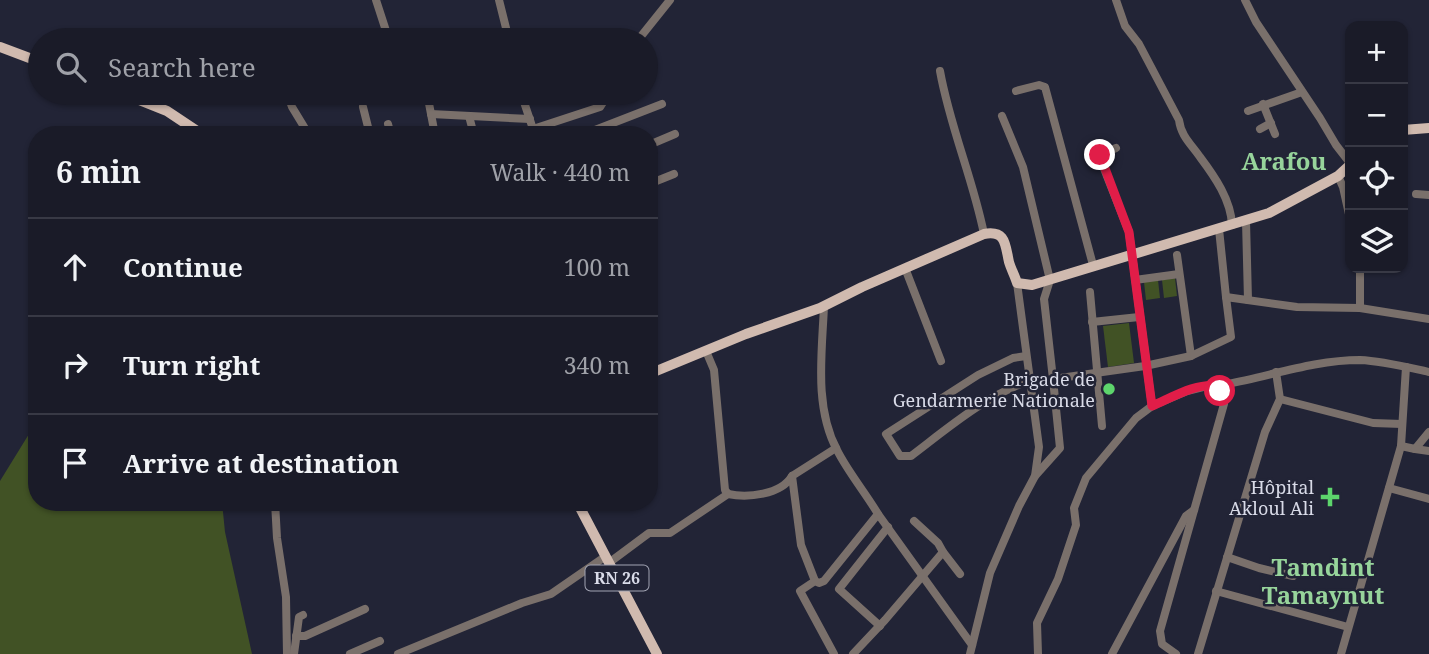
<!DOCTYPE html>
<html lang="en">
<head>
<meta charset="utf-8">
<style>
	:root { --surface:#1a1b28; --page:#272834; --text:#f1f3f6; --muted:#9fa1a8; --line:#383945 }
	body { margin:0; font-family:"Noto Serif",serif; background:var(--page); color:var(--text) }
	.controls { position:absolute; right:21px; top:21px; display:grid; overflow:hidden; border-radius:14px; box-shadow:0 2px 5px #0004 }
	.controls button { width:63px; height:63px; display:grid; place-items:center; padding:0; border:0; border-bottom:2px solid var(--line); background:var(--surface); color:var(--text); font:35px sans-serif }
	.stop { position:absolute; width:21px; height:21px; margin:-16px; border:5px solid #e11d48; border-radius:50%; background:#fff }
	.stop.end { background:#e11d48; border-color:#fff; box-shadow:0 2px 7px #0008 }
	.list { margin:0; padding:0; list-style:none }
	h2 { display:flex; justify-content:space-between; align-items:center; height:91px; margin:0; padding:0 28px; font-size:30px }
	h2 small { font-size:23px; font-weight:400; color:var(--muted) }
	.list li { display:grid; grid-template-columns:46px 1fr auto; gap:21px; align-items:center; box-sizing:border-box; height:98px; padding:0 28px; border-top:2px solid var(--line) }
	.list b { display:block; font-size:26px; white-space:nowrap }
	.list em { font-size:23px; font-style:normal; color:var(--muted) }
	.icon { flex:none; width:38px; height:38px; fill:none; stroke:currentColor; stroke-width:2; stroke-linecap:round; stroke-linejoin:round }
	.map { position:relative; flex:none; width:1429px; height:654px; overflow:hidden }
	.search { position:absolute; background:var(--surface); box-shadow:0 2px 5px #0004; left:28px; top:28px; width:630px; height:77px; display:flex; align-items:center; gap:18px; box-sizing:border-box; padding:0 24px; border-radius:38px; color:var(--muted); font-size:26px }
	.panel { position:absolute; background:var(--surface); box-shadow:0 2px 5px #0004; left:28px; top:126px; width:630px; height:385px; border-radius:28px }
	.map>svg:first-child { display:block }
	.green { fill:#415225 }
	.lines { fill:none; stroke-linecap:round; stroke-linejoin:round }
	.minor { stroke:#7a706b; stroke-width:8 }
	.major { stroke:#d0baaf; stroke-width:10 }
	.route { stroke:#e11d48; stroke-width:9 }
	.poi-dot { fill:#5dd56c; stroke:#222436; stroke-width:2.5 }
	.labels { text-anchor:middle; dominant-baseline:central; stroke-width:5; stroke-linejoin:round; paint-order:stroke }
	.shield { fill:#222436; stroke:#a2a4b3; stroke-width:2 }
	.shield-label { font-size:16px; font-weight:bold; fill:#d9dbe8 }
	.poi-label { font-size:18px; fill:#d9dbe8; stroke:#222436; text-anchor:end }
	.district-label { font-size:24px; font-weight:bold; fill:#97d49b; stroke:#222436 }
</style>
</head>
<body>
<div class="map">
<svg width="1429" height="654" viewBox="0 0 1429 654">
	<rect width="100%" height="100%" fill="#222436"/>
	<g class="green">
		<polygon points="1175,278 1177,296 1164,298 1162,280"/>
		<polygon points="1158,280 1160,298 1146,300 1144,282"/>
		<polygon points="1129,323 1134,363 1108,367 1103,326"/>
		<polygon points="37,421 37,502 222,502 225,532 252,654 0,654 0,481"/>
	</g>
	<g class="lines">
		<g class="minor">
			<polyline points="376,0 389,40"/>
			<polyline points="499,0 509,40"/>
			<path d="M1116 0 1125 26 1139 44 1179 120C1181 136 1191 144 1200 157 1215 177 1231 200 1232 225"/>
			<polyline points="1245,0 1256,22 1320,118 1336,145 1350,163"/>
			<polyline points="638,40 670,0"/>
			<path d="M940 71C950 127 973 179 984 234"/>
			<polyline points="1016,91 1039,85 1045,87 1093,265"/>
			<polyline points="287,93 292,107 309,135"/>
			<polyline points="427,93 435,135"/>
			<polyline points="521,93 535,135"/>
			<polyline points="1263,104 1275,134"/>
			<polyline points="363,107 370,135"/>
			<polyline points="1248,111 1302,92"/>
			<polyline points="431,114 530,119"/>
			<polyline points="469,116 474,135"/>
			<polyline points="1002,116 1023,167 1050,280 1044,299 1053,379"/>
			<polyline points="388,124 391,135"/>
			<polyline points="533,129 600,107 609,93"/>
			<polyline points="1260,129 1271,123"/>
			<polyline points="582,135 662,104"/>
			<polyline points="649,145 675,134"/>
			<polyline points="1116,148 1100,155 1101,161 1129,232 1152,406"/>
			<polyline points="1338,176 1343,187 1350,219"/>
			<polyline points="649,184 674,174"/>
			<polyline points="1416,194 1429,195"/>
			<polyline points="1246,221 1248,300"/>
			<polyline points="1219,229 1226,297"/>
			<polyline points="1177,255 1191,356"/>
			<polyline points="905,268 941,361"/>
			<polyline points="1360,268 1360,308"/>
			<polyline points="1135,280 1179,274"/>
			<polyline points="1090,292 1102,426"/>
			<path d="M824 306C822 353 814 407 837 450 848 472 865 492 878 514"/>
			<polyline points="1092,322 1139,317"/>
			<polyline points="706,351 714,370 725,490 728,494"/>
			<path d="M1026 356 1013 358 978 375 886 434 900 456H911C948 428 985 396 1029 381"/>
			<path d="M1227 384C1271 376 1314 360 1360 360 1383 361 1406 367 1429 372"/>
			<polyline points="1280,399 1373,423 1402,424"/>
			<polyline points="1401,446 1415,449 1429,432"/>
			<polyline points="1415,449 1429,451"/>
			<polyline points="1035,476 1060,448 1053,379 1145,366 1191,356 1231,337 1226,297 1297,307 1360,308 1429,319"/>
			<polyline points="1389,488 1429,499"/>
			<polyline points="275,502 277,538 286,597 287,654"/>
			<polyline points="914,521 938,543 943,552"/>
			<polyline points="1227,557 1259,568 1293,576"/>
			<path d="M610 562 649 533H670L728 494C747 498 781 495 792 476"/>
			<polyline points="815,581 801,545 792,476 836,448"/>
			<polyline points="1216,591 1348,627"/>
			<polyline points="880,626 839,589 888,527"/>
			<polyline points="296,636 305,636 365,609"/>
			<polyline points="294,654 299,617 303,615"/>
			<polyline points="350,654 380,641"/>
			<polyline points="398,654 522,603 551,594 606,556"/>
			<polyline points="834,654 800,591 815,581 819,583 824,581 878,514 972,645"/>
			<polyline points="853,654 885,620 943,552 960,574"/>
			<polyline points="970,654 990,573 1019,506 1035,476 1039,447 1017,283"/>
			<polyline points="1038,654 1037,623 1058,579 1076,525 1074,508 1086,478 1136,418 1152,406 1187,391 1211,385 1218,386"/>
			<polyline points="1112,654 1186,516 1194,510"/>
			<polyline points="1176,654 1162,644 1160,631 1224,404 1224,392"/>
			<polyline points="1198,654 1265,432 1280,399 1276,372"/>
			<polyline points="1341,654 1401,446 1406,367"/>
		</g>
		<g class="major">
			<polyline points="0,47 40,62"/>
			<polyline points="122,93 167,111 203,135"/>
			<polyline points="1403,130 1429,128"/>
			<path d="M649 374 746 334 820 308 862 287 984 234C1006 230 1005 244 1009 262 1011 269 1015 276 1017 283L1032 285 1269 213 1338 176 1350 165"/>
			<polyline points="577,502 657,654"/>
		</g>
	</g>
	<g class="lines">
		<path class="route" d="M1100 155 1129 232 1152 406C1171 398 1197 382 1218 386L1220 391"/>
	</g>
	<g class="poi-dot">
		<circle cx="1109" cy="389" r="7"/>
		<path d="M1326.5 486.5h7v7h7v7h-7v7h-7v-7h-7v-7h7z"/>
	</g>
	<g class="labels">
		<rect class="shield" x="585.5" y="565.5" width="63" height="25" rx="5"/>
		<g class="shield-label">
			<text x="617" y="578">RN 26</text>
		</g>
		<g class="poi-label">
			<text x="1095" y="379">Brigade de<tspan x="1095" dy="21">Gendarmerie Nationale</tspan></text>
			<text x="1314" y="487">Hôpital<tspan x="1314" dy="21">Akloul Ali</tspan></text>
		</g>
		<g class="district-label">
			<text x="1284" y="160">Arafou</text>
			<text x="1323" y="566">Tamdint<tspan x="1323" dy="28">Tamaynut</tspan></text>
		</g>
	</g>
</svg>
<div class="controls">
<button>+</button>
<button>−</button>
<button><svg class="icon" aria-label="locate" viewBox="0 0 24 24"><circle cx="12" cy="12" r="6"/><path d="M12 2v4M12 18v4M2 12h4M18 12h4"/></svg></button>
<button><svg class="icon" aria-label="layers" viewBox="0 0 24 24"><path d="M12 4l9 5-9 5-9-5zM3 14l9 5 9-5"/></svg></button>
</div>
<div class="stop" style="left:1220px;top:391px"></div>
<div class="stop end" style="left:1100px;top:155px"></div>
<div class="search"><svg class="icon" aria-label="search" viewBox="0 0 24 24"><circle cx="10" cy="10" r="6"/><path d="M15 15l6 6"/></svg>Search here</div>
<section class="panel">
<h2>6 min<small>Walk · 440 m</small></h2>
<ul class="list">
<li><svg class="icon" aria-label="ahead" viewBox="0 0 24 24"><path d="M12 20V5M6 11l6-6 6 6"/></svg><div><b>Continue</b></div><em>100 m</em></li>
<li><svg class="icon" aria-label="right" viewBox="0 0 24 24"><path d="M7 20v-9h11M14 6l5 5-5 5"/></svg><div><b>Turn right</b></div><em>340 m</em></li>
<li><svg class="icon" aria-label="arrive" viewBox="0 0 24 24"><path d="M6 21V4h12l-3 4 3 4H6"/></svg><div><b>Arrive at destination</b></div></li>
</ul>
</section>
</div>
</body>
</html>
